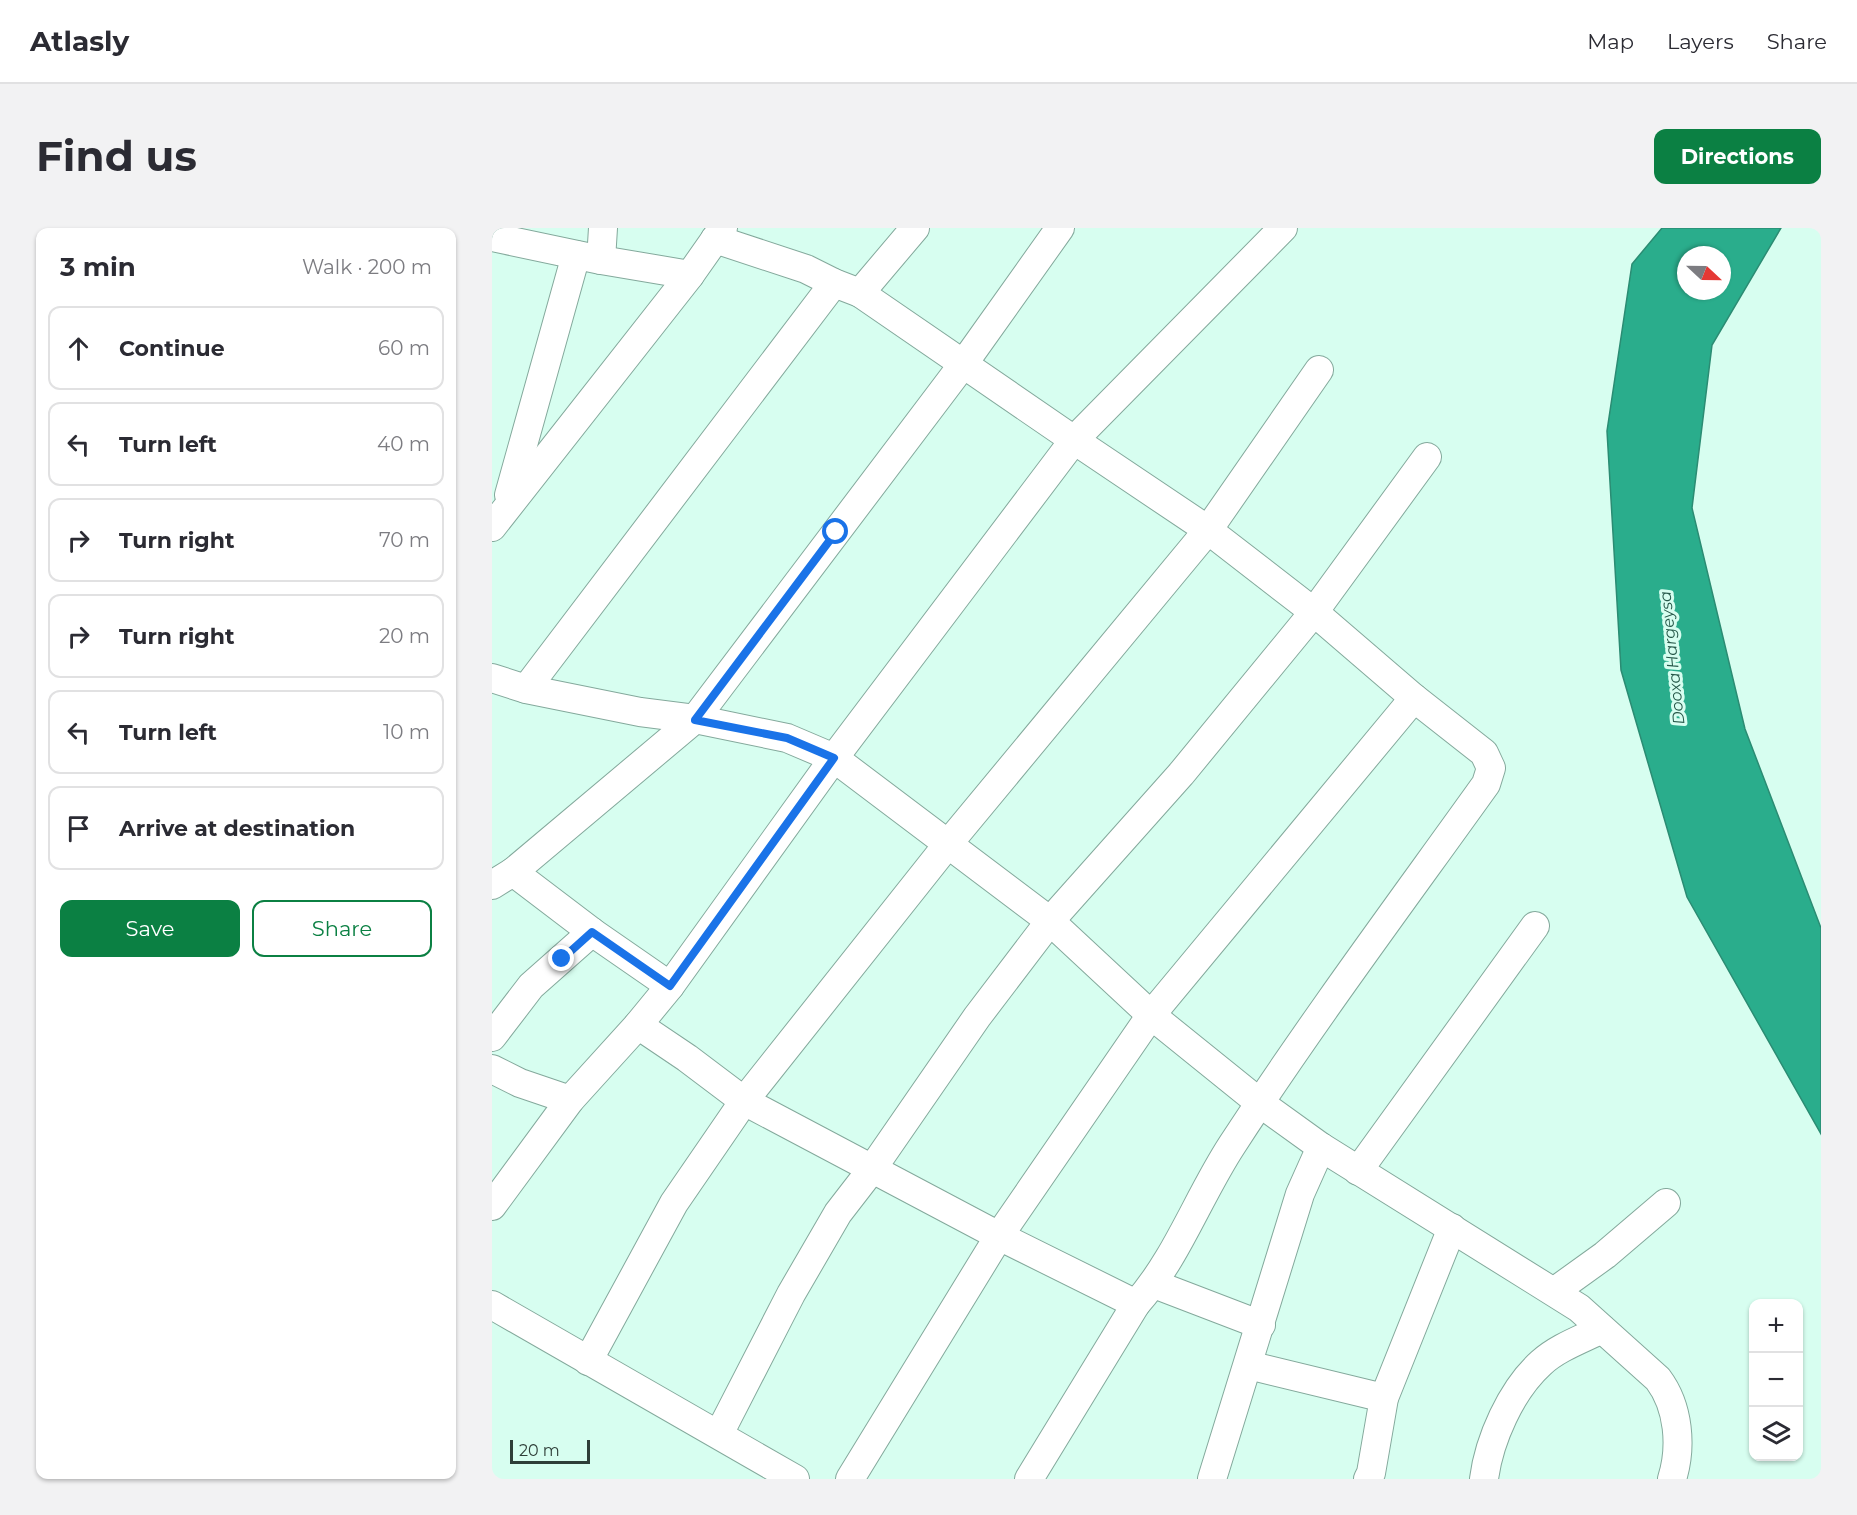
<!DOCTYPE html>
<html lang="en">
<head>
<meta charset="utf-8">
<style>
	:root { --surface:#fff; --page:#f2f2f3; --text:#2b2b33; --muted:#7c7c81; --line:#e1e1e2; --accent:#0b8043 }
	body { margin:0; font-family:Montserrat,sans-serif; background:var(--page); color:var(--text) }
	.controls { position:absolute; right:18px; bottom:18px; display:grid; overflow:hidden; border-radius:12px; box-shadow:0 2px 4px #0004 }
	.controls button { width:54px; height:54px; display:grid; place-items:center; padding:0; border:0; border-bottom:2px solid var(--line); background:var(--surface); color:var(--text); font:30px sans-serif }
	.compass { position:absolute; left:1185px; top:18px; width:54px; height:54px; border-radius:50%; background:var(--surface); box-shadow:0 2px 4px #0004; rotate:112deg }
	.scale { position:absolute; left:18px; bottom:15px; width:80px; box-sizing:border-box; padding-left:6px; border:3px solid #2e3e38; border-top:0; font-size:16px; line-height:21px; white-space:nowrap; color:#2e3e38; -webkit-text-stroke:4px #d7fef0; paint-order:stroke }
	.stop { position:absolute; width:18px; height:18px; margin:-14px; border:4px solid #1a73e8; border-radius:50%; background:#fff }
	.stop.end { background:#1a73e8; border-color:#fff; box-shadow:0 2px 6px #0008 }
	.list { margin:0; padding:0; list-style:none }
	h2 { display:flex; justify-content:space-between; align-items:center; height:78px; margin:0; padding:0 24px; font-size:26px }
	h2 small { font-size:20px; font-weight:400; color:var(--muted) }
	.list li { display:grid; grid-template-columns:39px 1fr auto; gap:18px; align-items:center; box-sizing:border-box; height:84px; margin:0 12px 12px; padding:0 12px; border:2px solid var(--line); border-radius:12px }
	.list b { display:block; font-size:22px; white-space:nowrap }
	.list em { font-size:20px; font-style:normal; color:var(--muted) }
	.actions { display:flex; gap:12px; padding:18px 24px }
	.actions a { flex:1; padding:14px 0; border:2px solid var(--accent); border-radius:12px; text-align:center; font-size:21px; color:var(--accent) }
	.actions .main { background:var(--accent); color:#fff }
	.icon { flex:none; width:33px; height:33px; fill:none; stroke:currentColor; stroke-width:2; stroke-linecap:round; stroke-linejoin:round }
	.map { position:relative; flex:none; width:1329px; height:1251px; overflow:hidden; border-radius:12px }
	header { display:flex; align-items:center; gap:36px; box-sizing:border-box; height:84px; padding:0 30px; background:var(--surface); border-bottom:2px solid var(--line) }
	header strong { font-size:28px }
	nav { display:flex; gap:33px; margin-inline-start:auto; font-size:21px }
	.intro { display:flex; align-items:center; justify-content:space-between; box-sizing:border-box; height:144px; padding:0 36px }
	h1 { margin:0; font-size:42px }
	.button { padding:15px 27px; border-radius:12px; background:var(--accent); color:#fff; font-size:21px; font-weight:700 }
	main { display:flex; gap:36px; padding:0 36px }
	aside { flex:1; background:var(--surface); border-radius:12px; box-shadow:0 2px 4px #0004 }
	.map>svg:first-child { display:block }
	.water { fill:#2aad8c; stroke:#2b8c73; stroke-width:1.5; fill-rule:evenodd }
	.lines { fill:none; stroke-linecap:round; stroke-linejoin:round }
	.minor-casing { stroke:#84a99c; stroke-width:30 }
	.minor { stroke:#fff; stroke-width:28 }
	.route { stroke:#1a73e8; stroke-width:8 }
	.labels { text-anchor:middle; dominant-baseline:central; stroke-width:6; stroke-linejoin:round; paint-order:stroke }
	.water-label { font-size:16px; font-style:italic; fill:#27594a; stroke:#d7fef0 }
</style>
</head>
<body>
<header>
<strong>Atlasly</strong>
<nav><a>Map</a><a>Layers</a><a>Share</a></nav>
</header>
<div class="intro"><h1>Find us</h1><a class="button">Directions</a></div>
<main>
<aside>
<h2>3 min<small>Walk · 200 m</small></h2>
<ul class="list">
<li><svg class="icon" aria-label="ahead" viewBox="0 0 24 24"><path d="M12 20V5M6 11l6-6 6 6"/></svg><div><b>Continue</b></div><em>60 m</em></li>
<li><svg class="icon" aria-label="left" viewBox="0 0 24 24"><path d="M17 20v-9H6M10 6l-5 5 5 5"/></svg><div><b>Turn left</b></div><em>40 m</em></li>
<li><svg class="icon" aria-label="right" viewBox="0 0 24 24"><path d="M7 20v-9h11M14 6l5 5-5 5"/></svg><div><b>Turn right</b></div><em>70 m</em></li>
<li><svg class="icon" aria-label="right" viewBox="0 0 24 24"><path d="M7 20v-9h11M14 6l5 5-5 5"/></svg><div><b>Turn right</b></div><em>20 m</em></li>
<li><svg class="icon" aria-label="left" viewBox="0 0 24 24"><path d="M17 20v-9H6M10 6l-5 5 5 5"/></svg><div><b>Turn left</b></div><em>10 m</em></li>
<li><svg class="icon" aria-label="arrive" viewBox="0 0 24 24"><path d="M6 21V4h12l-3 4 3 4H6"/></svg><div><b>Arrive at destination</b></div></li>
</ul>
<div class="actions"><a class="main">Save</a><a>Share</a></div>
</aside>
<div class="map">
<svg width="1329" height="1251" viewBox="0 0 1329 1251">
	<rect width="100%" height="100%" fill="#d7fef0"/>
	<path class="water" d="M1170 0H1289L1220 117 1200 280 1253 501 1329 700V906L1195 669 1129 442 1115 203 1140 36ZM1194 27H1230V63H1194Z"/>
	<g class="lines">
		<g class="minor-casing">
			<g id="minor">
				<polyline points="0,9 109,32 198,47"/>
				<path d="M223 11 314 41 342 55 368 65 582 212 716 302 822 384 922 470 992 525 999 540 994 556C908 676 820 794 740 917 706 969 685 1030 644 1076L537 1251"/>
				<polyline points="109,32 111,0"/>
				<polyline points="368,65 423,0"/>
				<polyline points="17,267 84,27"/>
				<polyline points="0,299 198,47 231,0"/>
				<path d="M0 450 34 461 148 484 203 491 295 510 342 530 558 693 659 787 768 875 829 919 1087 1080 1166 1151C1187 1179 1190 1219 1180 1251"/>
				<polyline points="34,461 342,55"/>
				<polyline points="21,644 100,704 178,758"/>
				<polyline points="0,657 21,644 203,491 472,135 568,0"/>
				<polyline points="146,797 195,830 252,873 507,1008 644,1076"/>
				<polyline points="0,809 39,758 100,704"/>
				<polyline points="0,841 28,855 78,872"/>
				<polyline points="866,943 1043,698"/>
				<polyline points="0,978 78,872 146,797 178,758 342,530 582,212 791,0"/>
				<polyline points="662,1056 769,1097"/>
				<polyline points="1063,1063 1113,1027 1174,975"/>
				<polyline points="0,1077 303,1251"/>
				<polyline points="96,1133 182,975 252,873 456,616 716,302 827,142"/>
				<polyline points="756,1137 892,1170"/>
				<polyline points="227,1206 299,1066 346,985 380,941 485,789 558,693 689,546 822,384 935,229"/>
				<polyline points="358,1251 507,1008 659,787 922,470"/>
				<polyline points="720,1251 808,966 829,919"/>
				<polyline points="876,1251 879,1245 892,1170 960,1000"/>
				<path d="M992 1251C997 1212 1019 1162 1049 1135 1065 1120 1090 1111 1110 1101"/>
			</g>
		</g>
		<use href="#minor" class="minor"/>
	</g>
	<g class="lines">
		<polyline class="route" points="70,731 100,704 178,758 342,530 295,510 203,492 344,304"/>
	</g>
	<g class="labels">
		<g class="water-label">
			<text transform="translate(1180 430) rotate(-96)">Dooxa Hargeysa</text>
		</g>
	</g>
</svg>
<div class="controls">
<button>+</button>
<button>−</button>
<button><svg class="icon" aria-label="layers" viewBox="0 0 24 24"><path d="M12 4l9 5-9 5-9-5zM3 14l9 5 9-5"/></svg></button>
</div>
<svg class="compass" viewBox="-18 -18 36 36"><path d="M0-13l5 13h-10z" fill="#e53935"/><path d="M0 13l5-13h-10z" fill="#7c7c81"/></svg>
<div class="scale">20 m</div>
<div class="stop" style="left:344px;top:304px"></div>
<div class="stop end" style="left:70px;top:731px"></div>
</div>
</main>
</body>
</html>
